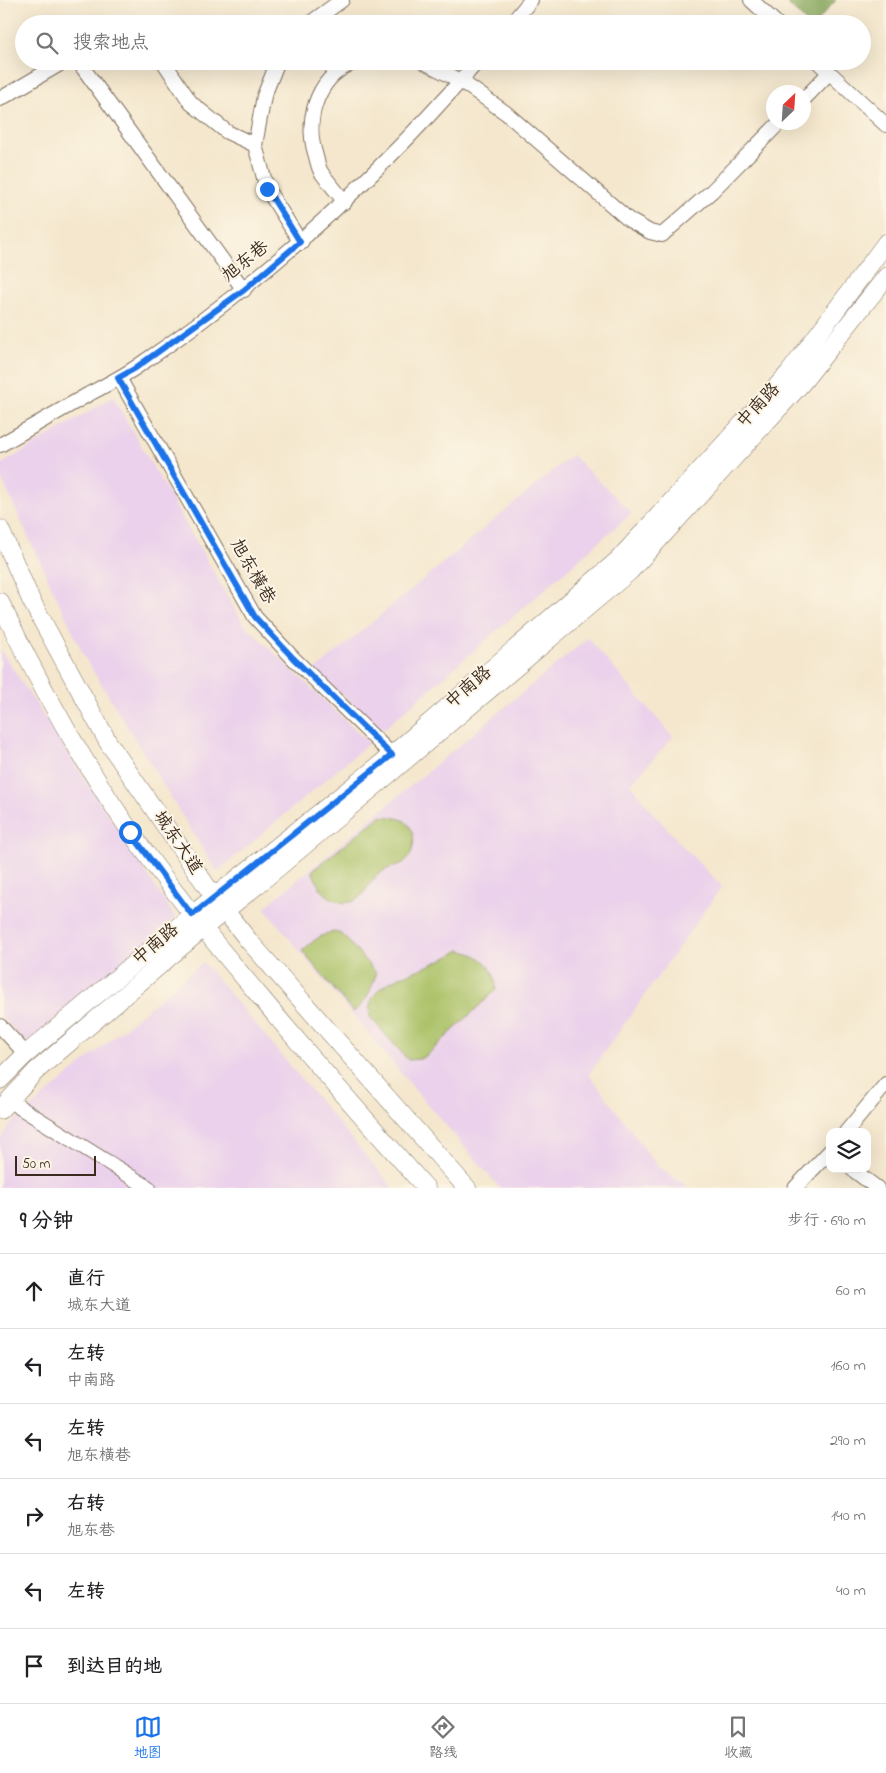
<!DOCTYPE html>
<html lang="zh">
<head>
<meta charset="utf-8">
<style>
	:root { --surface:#fff; --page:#f2f2f2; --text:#202124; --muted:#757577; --line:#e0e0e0; --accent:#1a73e8 }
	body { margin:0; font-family:"Indie Flower","LXGW WenKai TC",sans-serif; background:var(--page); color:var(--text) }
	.controls { position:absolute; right:15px; bottom:15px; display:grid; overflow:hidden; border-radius:10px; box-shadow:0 5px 20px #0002 }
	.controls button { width:45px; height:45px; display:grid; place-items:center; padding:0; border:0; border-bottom:1px solid var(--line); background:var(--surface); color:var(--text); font:25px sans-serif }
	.compass { position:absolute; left:766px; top:85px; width:45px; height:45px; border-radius:50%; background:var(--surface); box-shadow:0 5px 20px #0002; rotate:25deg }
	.scale { position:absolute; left:15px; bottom:12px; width:81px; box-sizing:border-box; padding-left:5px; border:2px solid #3b2a1e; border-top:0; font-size:14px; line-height:18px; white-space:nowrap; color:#3b2a1e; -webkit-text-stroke:4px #fcf5e5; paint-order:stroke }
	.stop { position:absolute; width:15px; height:15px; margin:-11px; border:4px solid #1a73e8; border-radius:50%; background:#fff }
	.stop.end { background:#1a73e8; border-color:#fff; box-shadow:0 1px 5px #0008 }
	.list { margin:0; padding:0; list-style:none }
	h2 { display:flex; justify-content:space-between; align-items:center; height:65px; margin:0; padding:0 20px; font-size:21px }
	h2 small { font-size:16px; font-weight:400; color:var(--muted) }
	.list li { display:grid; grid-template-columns:32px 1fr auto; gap:15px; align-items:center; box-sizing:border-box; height:75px; padding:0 20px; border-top:1px solid var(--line) }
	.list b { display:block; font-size:19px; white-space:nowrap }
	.list p { margin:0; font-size:16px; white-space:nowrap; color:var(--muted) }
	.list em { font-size:16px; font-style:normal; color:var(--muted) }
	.icon { flex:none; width:28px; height:28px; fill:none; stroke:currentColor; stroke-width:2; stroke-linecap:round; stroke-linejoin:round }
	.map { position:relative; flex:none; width:886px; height:1188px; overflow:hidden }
	.search { position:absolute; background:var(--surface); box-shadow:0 5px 20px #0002; left:15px; right:15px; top:15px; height:55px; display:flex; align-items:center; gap:12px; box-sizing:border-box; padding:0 18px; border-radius:28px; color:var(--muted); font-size:19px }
	.sheet { height:515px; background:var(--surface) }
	nav { display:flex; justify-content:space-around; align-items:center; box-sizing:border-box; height:70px; border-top:1px solid var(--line); background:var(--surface); font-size:14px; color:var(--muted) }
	nav a { display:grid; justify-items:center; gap:2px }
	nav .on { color:var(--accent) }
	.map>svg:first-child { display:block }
	.built { fill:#ebd1eb }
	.green { fill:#aac166; stroke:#727642 }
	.forest { fill:#87a75b; stroke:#61683c }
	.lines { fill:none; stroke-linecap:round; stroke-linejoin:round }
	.minor-casing { stroke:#7c6c5b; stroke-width:16 }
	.major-casing { stroke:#7c6c5b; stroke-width:19 }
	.minor { stroke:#fff; stroke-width:14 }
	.major { stroke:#fff; stroke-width:18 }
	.route { stroke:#1a73e8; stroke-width:6 }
	.labels { text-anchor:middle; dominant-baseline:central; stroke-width:4; stroke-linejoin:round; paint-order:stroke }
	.street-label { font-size:18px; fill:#3b2a1e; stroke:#fcf5e5 }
</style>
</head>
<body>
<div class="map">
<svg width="886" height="1188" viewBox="0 0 886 1188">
	<rect width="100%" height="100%" fill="#fcf5e5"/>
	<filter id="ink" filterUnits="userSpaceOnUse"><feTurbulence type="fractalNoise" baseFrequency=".02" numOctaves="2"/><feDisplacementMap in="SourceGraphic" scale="10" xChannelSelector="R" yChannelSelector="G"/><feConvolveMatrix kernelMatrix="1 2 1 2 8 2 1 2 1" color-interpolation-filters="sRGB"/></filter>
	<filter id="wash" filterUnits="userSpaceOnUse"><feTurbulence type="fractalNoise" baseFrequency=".0096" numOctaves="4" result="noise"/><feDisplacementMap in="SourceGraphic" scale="20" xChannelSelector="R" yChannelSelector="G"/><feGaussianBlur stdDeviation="1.12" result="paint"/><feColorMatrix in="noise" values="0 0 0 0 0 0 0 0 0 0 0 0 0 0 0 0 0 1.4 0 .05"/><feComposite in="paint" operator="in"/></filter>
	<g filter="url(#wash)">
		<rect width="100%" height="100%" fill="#f4e7cd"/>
		<g class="built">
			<polygon points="113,397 243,623 369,743 217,872 85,658 0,476 0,465"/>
			<polygon points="572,455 632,513 383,730 314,671"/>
			<polygon points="588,638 673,737 631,784 651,811 690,854 722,886 589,1074 658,1167 689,1188 500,1188 404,1077 264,908"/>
			<polygon points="0,649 175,917 26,1043 0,1015"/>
			<polygon points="203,962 393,1188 0,1188 0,1140 12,1123"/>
		</g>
		<g class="green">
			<path d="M380 816C388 817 400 817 406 822 418 832 415 855 403 863 395 867 386 868 379 874 371 880 368 888 362 895 349 909 331 902 320 888 317 884 315 876 312 871Z"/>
			<path d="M334 932 342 934 376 973C373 986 365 1006 353 1012L302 951C312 942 320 934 334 932Z"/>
			<path d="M460 950C481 955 496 966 496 990L426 1056 420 1059 408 1060 370 1017C364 983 409 975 432 964 442 960 451 955 460 950Z"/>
		</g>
		<polygon class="forest" points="784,0 836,0 815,24 808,24"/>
	</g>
	<g filter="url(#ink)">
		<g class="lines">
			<g class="minor-casing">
				<g id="minor">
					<polyline points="751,0 777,24"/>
					<polyline points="309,24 342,0"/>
					<polyline points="511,24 531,0"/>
					<polyline points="78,61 244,290"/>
					<polyline points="163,61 191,103 227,132 255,145"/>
					<polyline points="278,61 264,96 255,145 267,189 301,243"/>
					<polyline points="422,61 461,81 506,113 629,220 650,232 662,235 712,191 780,122"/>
					<polyline points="817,61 886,125"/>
					<polyline points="0,99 65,61"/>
					<polyline points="804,99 829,73"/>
					<path d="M345 202C337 192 328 182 321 172 318 167 317 159 315 153 304 117 319 71 360 61"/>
					<polyline points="119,378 255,617 293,658 392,755"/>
					<path d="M0 445C30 428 59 411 89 394 104 386 120 378 135 368 265 281 376 179 478 61"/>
					<polyline points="0,1026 26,1054"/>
					<polyline points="8,1100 149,1188"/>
					<polyline points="846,1132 886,1084"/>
					<polyline points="852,1169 877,1188"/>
					<polyline points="795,1188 830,1151"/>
				</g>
			</g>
			<g class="major-casing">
				<g id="major">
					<polyline points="0,529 31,600 108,742 214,897 249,941 467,1188"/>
					<path d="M0 602C37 681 81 759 130 831 171 890 216 945 263 1000 316 1064 371 1126 426 1188"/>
					<polyline points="0,1080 26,1054 192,915 392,755 618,560 789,373 886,243"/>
					<polyline points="0,1110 36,1071 202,929 256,886 630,571 801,384 886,277"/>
				</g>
			</g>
			<use href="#minor" class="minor"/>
			<use href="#major" class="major"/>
		</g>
	</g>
	<g class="lines" filter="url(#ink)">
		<polyline class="route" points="130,832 192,915 392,755 293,658 255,617 118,378 134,369 244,290 300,242 267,189"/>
	</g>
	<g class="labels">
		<g class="street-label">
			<text transform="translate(246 262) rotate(-39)">旭东巷</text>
			<text transform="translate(759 406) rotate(-47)">中南路</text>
			<text transform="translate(252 572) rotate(60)">旭东横巷</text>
			<text transform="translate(469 688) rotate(-41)">中南路</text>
			<text transform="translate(177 843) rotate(56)">城东大道</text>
			<text transform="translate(156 945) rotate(-40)">中南路</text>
		</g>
	</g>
</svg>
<div class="controls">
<button><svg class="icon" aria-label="layers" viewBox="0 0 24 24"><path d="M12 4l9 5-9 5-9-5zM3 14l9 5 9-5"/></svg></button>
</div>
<svg class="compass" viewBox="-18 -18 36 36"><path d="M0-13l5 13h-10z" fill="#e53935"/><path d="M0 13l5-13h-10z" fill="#757577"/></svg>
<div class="scale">50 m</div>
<div class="stop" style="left:130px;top:832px"></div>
<div class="stop end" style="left:267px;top:189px"></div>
<div class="search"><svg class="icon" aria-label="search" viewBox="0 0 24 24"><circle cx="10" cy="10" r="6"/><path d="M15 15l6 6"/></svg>搜索地点</div>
</div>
<section class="sheet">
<h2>9 分钟<small>步行 · 690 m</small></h2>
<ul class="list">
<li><svg class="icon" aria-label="ahead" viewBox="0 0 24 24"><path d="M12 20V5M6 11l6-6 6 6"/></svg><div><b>直行</b><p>城东大道</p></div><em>60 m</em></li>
<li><svg class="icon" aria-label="left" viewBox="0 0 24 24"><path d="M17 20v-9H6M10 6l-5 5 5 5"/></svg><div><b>左转</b><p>中南路</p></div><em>160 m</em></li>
<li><svg class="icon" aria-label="left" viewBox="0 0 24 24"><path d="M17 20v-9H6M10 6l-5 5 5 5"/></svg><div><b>左转</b><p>旭东横巷</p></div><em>290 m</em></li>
<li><svg class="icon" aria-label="right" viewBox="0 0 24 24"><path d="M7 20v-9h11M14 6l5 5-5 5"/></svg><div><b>右转</b><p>旭东巷</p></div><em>140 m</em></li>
<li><svg class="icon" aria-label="left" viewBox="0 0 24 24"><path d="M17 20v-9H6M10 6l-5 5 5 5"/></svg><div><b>左转</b></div><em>40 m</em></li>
<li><svg class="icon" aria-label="arrive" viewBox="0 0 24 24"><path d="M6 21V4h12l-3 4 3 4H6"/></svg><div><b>到达目的地</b></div></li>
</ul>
</section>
<nav>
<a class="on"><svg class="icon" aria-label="map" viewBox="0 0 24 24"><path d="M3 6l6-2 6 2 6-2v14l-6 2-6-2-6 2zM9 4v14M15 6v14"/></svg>地图</a>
<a><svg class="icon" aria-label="directions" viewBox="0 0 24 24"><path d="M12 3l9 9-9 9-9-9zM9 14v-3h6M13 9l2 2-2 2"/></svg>路线</a>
<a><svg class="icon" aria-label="saved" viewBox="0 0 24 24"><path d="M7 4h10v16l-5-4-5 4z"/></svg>收藏</a>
</nav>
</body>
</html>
